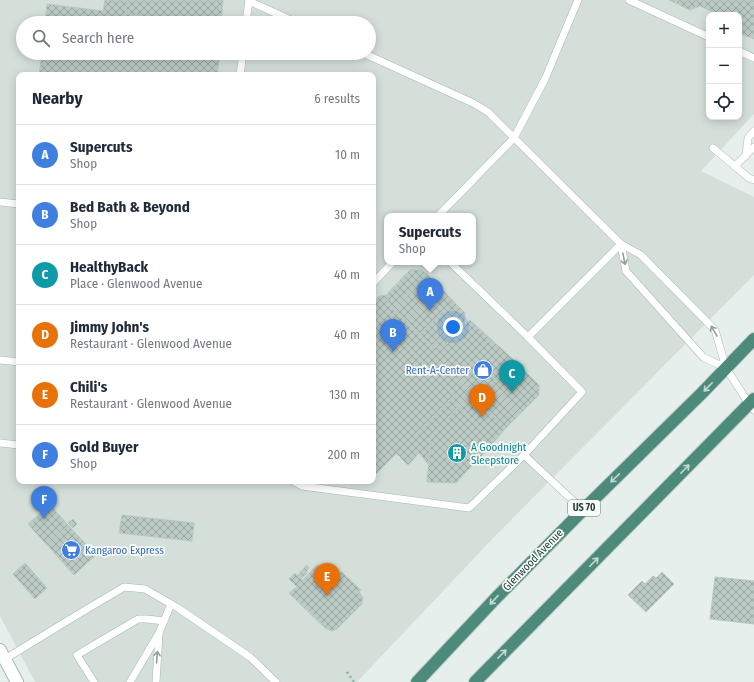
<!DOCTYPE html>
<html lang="en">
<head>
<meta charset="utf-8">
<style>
	:root { --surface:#fff; --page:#f6f6f7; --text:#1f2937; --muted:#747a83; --line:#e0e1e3; --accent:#0b8043 }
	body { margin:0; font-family:"Fira Sans Condensed",sans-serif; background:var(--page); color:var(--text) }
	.controls { position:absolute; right:12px; top:12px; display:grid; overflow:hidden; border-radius:8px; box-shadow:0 2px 10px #0003 }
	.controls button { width:36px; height:36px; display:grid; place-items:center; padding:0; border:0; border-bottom:1px solid var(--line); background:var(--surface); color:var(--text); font:20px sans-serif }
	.you { position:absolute; left:453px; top:327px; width:14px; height:14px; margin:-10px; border:3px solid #fff; border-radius:50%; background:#1a73e8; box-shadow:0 0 0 6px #1a73e833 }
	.badge { display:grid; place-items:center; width:26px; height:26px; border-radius:50%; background:var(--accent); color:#fff; font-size:13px; font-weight:700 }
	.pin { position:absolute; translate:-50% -33px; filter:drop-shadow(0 1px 2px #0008) }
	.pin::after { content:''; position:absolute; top:21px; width:14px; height:12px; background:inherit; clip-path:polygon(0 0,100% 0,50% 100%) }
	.popup { position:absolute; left:384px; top:213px; width:92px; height:52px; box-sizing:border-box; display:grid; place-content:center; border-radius:8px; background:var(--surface); filter:drop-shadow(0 1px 3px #0005); font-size:13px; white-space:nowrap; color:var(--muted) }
	.popup b { font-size:15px; color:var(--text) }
	.popup::after { content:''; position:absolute; left:50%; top:100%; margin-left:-8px; border:8px solid transparent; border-top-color:var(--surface) }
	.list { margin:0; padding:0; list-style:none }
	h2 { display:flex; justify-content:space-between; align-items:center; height:52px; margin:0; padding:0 16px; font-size:17px }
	h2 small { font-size:13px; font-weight:400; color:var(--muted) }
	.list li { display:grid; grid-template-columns:26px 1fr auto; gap:12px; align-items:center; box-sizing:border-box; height:60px; padding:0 16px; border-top:1px solid var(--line) }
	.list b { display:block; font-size:15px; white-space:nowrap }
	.list p { margin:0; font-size:13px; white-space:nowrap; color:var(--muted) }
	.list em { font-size:13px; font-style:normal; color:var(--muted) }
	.icon { flex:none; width:22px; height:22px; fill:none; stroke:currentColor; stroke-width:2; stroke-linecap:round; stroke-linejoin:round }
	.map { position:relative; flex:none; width:754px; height:682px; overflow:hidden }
	.search { position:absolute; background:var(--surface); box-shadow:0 2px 10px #0003; left:16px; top:16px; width:360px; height:44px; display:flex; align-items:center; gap:10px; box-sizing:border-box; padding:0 14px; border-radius:22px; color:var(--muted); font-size:15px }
	.panel { position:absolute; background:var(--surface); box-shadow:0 2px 10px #0003; left:16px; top:72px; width:360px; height:412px; border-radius:8px }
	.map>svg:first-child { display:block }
	.built { fill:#d4dfda; fill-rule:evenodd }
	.building { fill:url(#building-cross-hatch); stroke:#b8c9c2 }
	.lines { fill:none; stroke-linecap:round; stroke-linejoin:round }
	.service-casing { stroke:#a8b8b2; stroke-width:8 }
	.tertiary-casing { stroke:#a8b8b2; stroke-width:14 }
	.trunk-casing { stroke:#c2cac8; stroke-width:14 }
	.path { stroke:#86b3a5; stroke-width:2.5; stroke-dasharray:2 3; stroke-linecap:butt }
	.service { stroke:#fff; stroke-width:7 }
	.tertiary { stroke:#fff; stroke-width:12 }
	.trunk { stroke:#4c8a7c; stroke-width:12 }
	.oneway { stroke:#92a09c }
	.oneway2 { stroke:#c4d9d4 }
	.labels { text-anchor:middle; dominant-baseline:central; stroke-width:3.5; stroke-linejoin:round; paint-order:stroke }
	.shield { fill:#f7fbf9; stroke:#637a73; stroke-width:1 }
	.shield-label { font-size:10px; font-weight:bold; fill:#24423a }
	.shop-label { font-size:11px; fill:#366cbe; stroke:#f7fbf9; text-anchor:end }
	.culture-label { font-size:11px; fill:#0d838f; stroke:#f7fbf9; text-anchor:start }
	.street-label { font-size:11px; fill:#24423a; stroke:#f7fbf9 }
</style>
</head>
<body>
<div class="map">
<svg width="754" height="682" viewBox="0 0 754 682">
	<defs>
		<pattern id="building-cross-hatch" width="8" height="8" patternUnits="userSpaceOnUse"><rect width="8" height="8" fill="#bbcac4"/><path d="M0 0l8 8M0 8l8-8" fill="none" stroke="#98a6a0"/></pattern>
	</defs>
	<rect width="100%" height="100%" fill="#e6efeb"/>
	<path class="built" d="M0 0H754V114L701 171 754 197V275L497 534 357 682H35L0 616ZM709 15H739V117H709ZM23 23H369V53H23ZM19 75H373V481H19ZM387 216H473V262H387Z"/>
	<g class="building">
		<polygon points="105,0 127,0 125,14 194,23 45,23 47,4 103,11"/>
		<polygon points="127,0 223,0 221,23 194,23 125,14"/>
		<polygon points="669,0 754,0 754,39 739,33 739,15 719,15 700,6 690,10"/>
		<polygon points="42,53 220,53 217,75 39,75"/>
		<polygon points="410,270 421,270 428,275 395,309 389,304 386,295"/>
		<polygon points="428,275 441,288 407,321 395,309"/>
		<polygon points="441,288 453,301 419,334 407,321"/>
		<polygon points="386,295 389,304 431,346 443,348 470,320 494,342 487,342 460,368 459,379 471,392 431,436 428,464 419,453 408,465 396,453 454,395 373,310 373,303 379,296"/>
		<polygon points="453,301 465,313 431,346 419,334"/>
		<polygon points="373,310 454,395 373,477"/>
		<polygon points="465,313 464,327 443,348 431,346"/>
		<polygon points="487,342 494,342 515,361 478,398 459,379 460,368"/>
		<polygon points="515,361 539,385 539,395 533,401 503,372"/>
		<polygon points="503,372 533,401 519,415 490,386"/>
		<polygon points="490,386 519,415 506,428 478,398"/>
		<polygon points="471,392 506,428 493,443 458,407"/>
		<polygon points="458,407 493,443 456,483 427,482 431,436"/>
		<polygon points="19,411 19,433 17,432"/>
		<polygon points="50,505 59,515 37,534 28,524"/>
		<polygon points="59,515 68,525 47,545 37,534"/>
		<polygon points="122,515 194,523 192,541 119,533"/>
		<polygon points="73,519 77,524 73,528 68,523"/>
		<polygon points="68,525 96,555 74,575 47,545"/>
		<polygon points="25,563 47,588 35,599 13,574"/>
		<polygon points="307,565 309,568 306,572 307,573 301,579 302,581 317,565 322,570 325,567 336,577 342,572 361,590 359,591 363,598 361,605 337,629 332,631 325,628 289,593 297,587 289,579 295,573 297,576"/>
		<polygon points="662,572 674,584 646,612 628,595 642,581 645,584 653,576 656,578"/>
		<polygon points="715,577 754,581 754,624 710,619"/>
	</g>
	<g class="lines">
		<g class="service-casing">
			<g id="service">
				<polyline points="629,0 709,37"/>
				<polyline points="249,1 297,23"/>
				<polyline points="246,23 249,0"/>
				<polyline points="739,51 754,58"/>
				<polyline points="363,53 473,103 488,112 621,244 528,337"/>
				<polyline points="240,75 243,53"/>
				<polyline points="713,148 749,178 754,180"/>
				<polyline points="746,155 748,138 754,131"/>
				<polyline points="735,166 754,147"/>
				<polyline points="0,202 19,204"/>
				<polyline points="438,216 514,138 545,79 578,0"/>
				<polyline points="450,262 528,337 582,392 524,455 583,510"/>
				<polyline points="373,283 393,262"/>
				<polyline points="0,360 19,362"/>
				<polyline points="726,368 703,357 626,271 621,244 641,255 715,330 726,368 749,404 754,410"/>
				<polyline points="0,443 19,445"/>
				<polyline points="293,481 302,486 469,508 524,455"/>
				<polyline points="5,659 72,618 124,587 145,589 178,608 250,657 276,682"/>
				<polyline points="94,682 77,655 138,619 147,619 164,621"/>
				<polyline points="130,682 159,633 171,604"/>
				<polyline points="156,682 159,634"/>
			</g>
		</g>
		<g class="tertiary-casing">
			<polyline id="tertiary" points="0,650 17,682"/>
		</g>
		<g class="trunk-casing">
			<g id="trunk">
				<polyline points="417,682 495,599 583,510 702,393 754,339"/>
				<polyline points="475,682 754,399"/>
			</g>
		</g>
		<polyline class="path" points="347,672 354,682"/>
		<use href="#service" class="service"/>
		<use href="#tertiary" class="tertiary"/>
		<use href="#trunk" class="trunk"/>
	</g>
	<defs><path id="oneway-shaft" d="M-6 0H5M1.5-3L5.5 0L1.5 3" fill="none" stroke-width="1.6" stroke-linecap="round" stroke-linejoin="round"/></defs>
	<g class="oneway">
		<use href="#oneway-shaft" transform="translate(624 259) rotate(79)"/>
		<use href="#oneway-shaft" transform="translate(714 331) rotate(-120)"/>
		<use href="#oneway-shaft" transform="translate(157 657) rotate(-86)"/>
	</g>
	<g class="oneway2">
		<use href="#oneway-shaft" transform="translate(708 387) rotate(134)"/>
		<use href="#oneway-shaft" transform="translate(685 469) rotate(-45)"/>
		<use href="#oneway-shaft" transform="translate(615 478) rotate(136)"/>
		<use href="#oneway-shaft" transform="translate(594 562) rotate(-45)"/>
		<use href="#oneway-shaft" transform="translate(494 600) rotate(133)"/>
		<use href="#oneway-shaft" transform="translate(502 654) rotate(-45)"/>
	</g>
	<defs>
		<g id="shop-disc" transform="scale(1)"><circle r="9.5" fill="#3f7fe0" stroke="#f7fbf9"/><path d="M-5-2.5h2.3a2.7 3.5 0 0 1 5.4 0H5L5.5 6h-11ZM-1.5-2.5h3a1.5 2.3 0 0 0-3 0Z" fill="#fff"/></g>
		<g id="building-disc" transform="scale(1)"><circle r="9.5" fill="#0f9aa8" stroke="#f7fbf9"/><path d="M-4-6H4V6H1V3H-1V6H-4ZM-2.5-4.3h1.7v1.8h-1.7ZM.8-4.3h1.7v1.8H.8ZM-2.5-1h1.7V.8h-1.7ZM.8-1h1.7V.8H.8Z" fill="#fff"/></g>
		<g id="supermarket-disc" transform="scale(1)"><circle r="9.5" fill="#3f7fe0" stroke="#f7fbf9"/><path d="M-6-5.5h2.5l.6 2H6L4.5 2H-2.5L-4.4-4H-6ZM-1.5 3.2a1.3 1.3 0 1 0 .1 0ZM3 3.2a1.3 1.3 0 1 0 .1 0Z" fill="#fff"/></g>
	</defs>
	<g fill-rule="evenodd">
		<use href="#shop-disc" x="483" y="370"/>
		<use href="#building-disc" x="457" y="453"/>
		<use href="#supermarket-disc" x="71" y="550"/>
	</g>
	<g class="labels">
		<rect class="shield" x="568" y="500" width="32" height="16" rx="3"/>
		<g class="shield-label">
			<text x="584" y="508">US 70</text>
		</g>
		<g class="shop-label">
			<text x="469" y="370">Rent-A-Center</text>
			<text x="85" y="550" text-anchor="start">Kangaroo Express</text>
		</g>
		<g class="culture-label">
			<text x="471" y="447">A Goodnight<tspan x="471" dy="13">Sleepstore</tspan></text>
		</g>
		<g class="street-label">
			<text transform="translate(533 560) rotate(-46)">Glenwood Avenue</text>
		</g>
	</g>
</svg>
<div class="controls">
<button>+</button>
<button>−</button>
<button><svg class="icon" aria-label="locate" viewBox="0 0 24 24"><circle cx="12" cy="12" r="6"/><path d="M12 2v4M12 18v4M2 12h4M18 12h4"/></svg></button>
</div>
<div class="you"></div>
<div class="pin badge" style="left:430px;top:311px;background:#3f7fe0">A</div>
<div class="popup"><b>Supercuts</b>Shop</div>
<div class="pin badge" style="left:393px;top:352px;background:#3f7fe0">B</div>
<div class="pin badge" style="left:512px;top:393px;background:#0f9aa8">C</div>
<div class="pin badge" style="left:482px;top:417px;background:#e8710a">D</div>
<div class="pin badge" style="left:327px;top:596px;background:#e8710a">E</div>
<div class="pin badge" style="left:44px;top:519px;background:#3f7fe0">F</div>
<div class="search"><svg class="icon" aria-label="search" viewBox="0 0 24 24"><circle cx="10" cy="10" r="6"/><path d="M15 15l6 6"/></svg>Search here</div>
<section class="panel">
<h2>Nearby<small>6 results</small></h2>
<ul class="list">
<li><span class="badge" style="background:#3f7fe0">A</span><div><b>Supercuts</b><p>Shop</p></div><em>10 m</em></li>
<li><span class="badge" style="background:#3f7fe0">B</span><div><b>Bed Bath &amp; Beyond</b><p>Shop</p></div><em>30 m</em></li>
<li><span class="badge" style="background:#0f9aa8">C</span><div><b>HealthyBack</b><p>Place · Glenwood Avenue</p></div><em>40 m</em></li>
<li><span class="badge" style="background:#e8710a">D</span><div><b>Jimmy John's</b><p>Restaurant · Glenwood Avenue</p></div><em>40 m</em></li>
<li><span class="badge" style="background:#e8710a">E</span><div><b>Chili's</b><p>Restaurant · Glenwood Avenue</p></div><em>130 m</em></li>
<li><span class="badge" style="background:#3f7fe0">F</span><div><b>Gold Buyer</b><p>Shop</p></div><em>200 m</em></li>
</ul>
</section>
</div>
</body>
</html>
